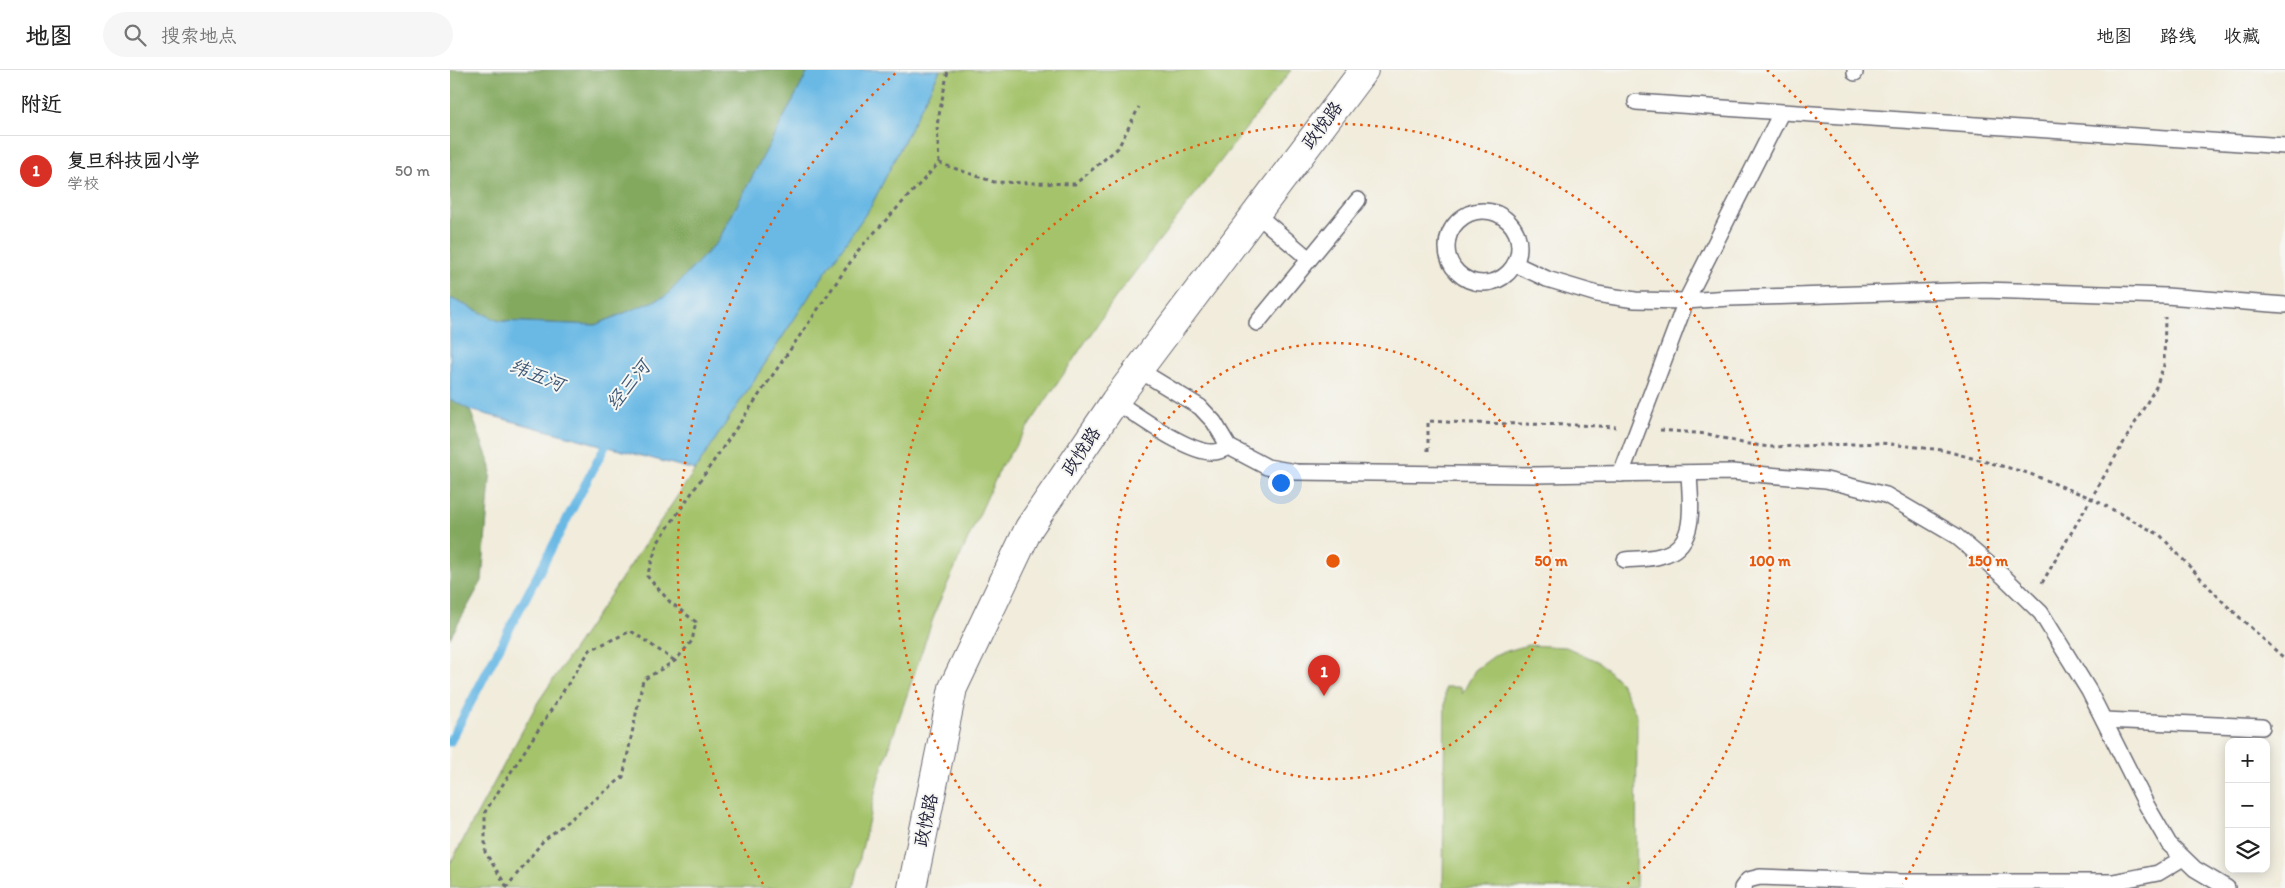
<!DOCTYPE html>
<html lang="zh">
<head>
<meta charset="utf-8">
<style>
	:root { --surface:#fff; --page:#f6f6f6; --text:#222; --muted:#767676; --line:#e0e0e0; --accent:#d93025 }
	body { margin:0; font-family:Itim,"LXGW WenKai TC",sans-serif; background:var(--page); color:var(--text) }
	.controls { position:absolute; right:15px; bottom:15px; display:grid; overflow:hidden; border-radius:10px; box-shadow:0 2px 12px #0003 }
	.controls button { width:45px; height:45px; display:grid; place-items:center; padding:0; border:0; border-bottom:1px solid var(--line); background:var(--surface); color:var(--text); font:25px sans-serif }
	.you { position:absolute; left:830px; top:412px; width:18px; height:18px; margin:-12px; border:4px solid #fff; border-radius:50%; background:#1a73e8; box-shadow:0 0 0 8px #1a73e833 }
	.badge { display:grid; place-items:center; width:32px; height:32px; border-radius:50%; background:var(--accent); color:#fff; font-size:16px; font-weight:700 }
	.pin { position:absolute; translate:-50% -41px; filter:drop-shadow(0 1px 2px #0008) }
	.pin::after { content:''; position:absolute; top:26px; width:18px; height:15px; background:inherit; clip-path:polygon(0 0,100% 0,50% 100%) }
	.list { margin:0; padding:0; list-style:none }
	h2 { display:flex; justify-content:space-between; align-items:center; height:65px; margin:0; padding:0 20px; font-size:21px }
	h2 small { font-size:16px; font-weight:400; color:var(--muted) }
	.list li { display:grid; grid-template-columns:32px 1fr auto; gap:15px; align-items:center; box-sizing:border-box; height:70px; padding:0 20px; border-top:1px solid var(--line) }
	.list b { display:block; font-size:19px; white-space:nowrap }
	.list p { margin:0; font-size:16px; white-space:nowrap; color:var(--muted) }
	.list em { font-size:16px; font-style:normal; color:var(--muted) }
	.icon { flex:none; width:28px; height:28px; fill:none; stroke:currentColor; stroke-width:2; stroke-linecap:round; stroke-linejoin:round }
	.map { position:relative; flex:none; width:1835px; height:818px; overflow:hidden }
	header { display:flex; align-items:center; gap:30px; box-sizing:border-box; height:70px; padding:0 25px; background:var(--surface); border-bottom:1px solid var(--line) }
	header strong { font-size:24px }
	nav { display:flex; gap:28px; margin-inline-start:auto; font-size:18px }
	.search { width:350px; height:45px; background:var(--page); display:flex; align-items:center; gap:12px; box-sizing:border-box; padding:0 18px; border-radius:28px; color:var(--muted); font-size:19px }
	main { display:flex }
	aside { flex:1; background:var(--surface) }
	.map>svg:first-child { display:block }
	.green { fill:#a4c36b; stroke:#637253 }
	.forest { fill:#83a95f; stroke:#52664d }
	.water { fill:#6bb9e5; stroke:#466e90 }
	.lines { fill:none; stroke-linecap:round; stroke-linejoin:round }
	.stream { stroke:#6bb9e5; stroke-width:9 }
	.service-casing { stroke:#6a6973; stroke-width:18 }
	.minor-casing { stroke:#6a6973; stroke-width:30 }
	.path { stroke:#6a6973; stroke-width:3; stroke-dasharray:4 4; stroke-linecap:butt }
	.service { stroke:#fff; stroke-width:15 }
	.minor { stroke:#fff; stroke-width:28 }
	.ring { fill:none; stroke:#e8590c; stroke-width:2.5; stroke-dasharray:2.5 5 }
	.labels { text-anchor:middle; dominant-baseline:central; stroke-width:4; stroke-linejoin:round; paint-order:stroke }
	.street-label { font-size:18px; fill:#22223b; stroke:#f6f6f2 }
	.water-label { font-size:19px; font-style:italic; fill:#3c5776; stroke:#f6f6f2 }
	.centre { fill:#e8590c; stroke:#f6f6f2; stroke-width:2.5 }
	.ring-label { font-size:15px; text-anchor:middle; font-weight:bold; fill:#e8590c; stroke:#f6f6f2; stroke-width:4; stroke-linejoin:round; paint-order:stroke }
</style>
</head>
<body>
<header>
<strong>地图</strong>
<div class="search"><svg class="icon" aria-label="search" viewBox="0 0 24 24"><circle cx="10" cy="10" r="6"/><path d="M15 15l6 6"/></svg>搜索地点</div>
<nav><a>地图</a><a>路线</a><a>收藏</a></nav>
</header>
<main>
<aside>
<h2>附近<small></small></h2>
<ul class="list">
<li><span class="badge">1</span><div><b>复旦科技园小学</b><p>学校</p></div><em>50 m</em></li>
</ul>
</aside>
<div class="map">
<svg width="1835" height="818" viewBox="0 0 1835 818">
	<rect width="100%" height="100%" fill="#f6f6f2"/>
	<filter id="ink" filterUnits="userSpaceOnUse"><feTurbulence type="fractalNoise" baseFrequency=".02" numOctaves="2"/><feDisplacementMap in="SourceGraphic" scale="10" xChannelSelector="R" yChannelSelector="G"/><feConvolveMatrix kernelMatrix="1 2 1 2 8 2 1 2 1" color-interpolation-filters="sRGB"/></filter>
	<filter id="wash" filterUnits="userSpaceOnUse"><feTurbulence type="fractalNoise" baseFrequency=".0096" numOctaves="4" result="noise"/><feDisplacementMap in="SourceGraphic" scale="20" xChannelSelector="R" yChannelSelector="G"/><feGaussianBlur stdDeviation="1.12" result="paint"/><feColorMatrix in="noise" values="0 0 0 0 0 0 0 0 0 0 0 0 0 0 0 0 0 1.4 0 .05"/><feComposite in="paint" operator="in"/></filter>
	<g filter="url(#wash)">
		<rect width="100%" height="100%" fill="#f1ecdb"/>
		<g class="green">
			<polygon points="490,0 841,0 665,228 551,397 487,537 428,710 403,818 0,818 0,794 88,632 245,400 360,225 421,136"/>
			<polygon points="1078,575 1116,577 1149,592 1170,612 1187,646 1186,818 993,818 995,617 1011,617 1012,624 1025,600 1047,584"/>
		</g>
		<g class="forest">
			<polygon points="0,0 359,0 268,171 216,226 145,255 49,251 0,228"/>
			<polygon points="0,329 20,340 41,397 32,511 0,568"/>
		</g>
		<polygon class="water" points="359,0 490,0 421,136 360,225 245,400 20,340 0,329 0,228 49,251 145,255 216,226 268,171"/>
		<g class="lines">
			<polyline class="stream" points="0,672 160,367"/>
		</g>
	</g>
	<g filter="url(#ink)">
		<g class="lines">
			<g class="service-casing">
				<g id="service">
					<polyline points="1405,0 1405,3"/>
					<polyline points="1186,32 1835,76"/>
					<circle cx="1033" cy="177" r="36"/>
					<polyline points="805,143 859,189"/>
					<polyline points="1065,194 1097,209 1147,224 1185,230 1236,231 1279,228 1533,220 1716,226 1835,235"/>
					<polyline points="807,253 908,130"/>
					<polyline points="689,300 750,337 764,352 779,377 817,397 846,402 1083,405 1282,402 1376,410 1436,425 1506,466 1554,507 1591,543 1639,621 1697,736 1719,774 1745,799 1777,818"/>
					<path d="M665 331C687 345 739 384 764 382 769 382 774 379 779 377"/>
					<polyline points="1171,404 1236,231 1331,43"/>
					<path d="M1175 490C1186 489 1199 489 1210 486 1249 477 1240 434 1239 403"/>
					<polyline points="1654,650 1812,657"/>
					<polyline points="1292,818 1298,810 1310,807 1452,812 1663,812 1708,803 1733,788"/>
				</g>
			</g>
			<g class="minor-casing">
				<polyline id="minor" points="462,818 503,618 579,458 665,331 914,0"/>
			</g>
			<g class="path">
				<polyline points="489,93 487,55 498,0"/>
				<polyline points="1210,360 1258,364 1292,373 1319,377 1431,373 1492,380 1578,403 1641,428 1710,465 1774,533 1835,589"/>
				<path d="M978 381V351C1041 355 1103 353 1166 357"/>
				<polyline points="1592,513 1706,317 1714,295 1715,247"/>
				<polyline points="57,817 35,782 35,742 140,580 181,561 225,591"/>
				<polyline points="56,818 93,771 173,707 193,610 225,591 242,571 246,552 220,532 197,506 208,472 410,178 489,93 544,112 625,114 668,78 689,37"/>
			</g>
			<use href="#service" class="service"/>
			<use href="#minor" class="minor"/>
		</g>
	</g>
	<g class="ring">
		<circle cx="883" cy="491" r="218"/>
		<path d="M591 816A437 437 0 1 1 1175 816"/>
		<path d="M313 814A655 655 0 0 1 449 0M1317 0A655 655 0 0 1 1453 814"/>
	</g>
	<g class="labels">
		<g class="street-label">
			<text transform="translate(872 55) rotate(-53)">政悦路</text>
			<text transform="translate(631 381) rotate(-56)">政悦路</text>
			<text transform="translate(476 750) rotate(-78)">政悦路</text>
		</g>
		<g class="water-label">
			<text transform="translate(87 305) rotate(22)">纬五河</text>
			<text transform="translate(178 315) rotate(-51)">经三河</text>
		</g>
	</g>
	<circle cx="883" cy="491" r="8" class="centre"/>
	<g class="ring-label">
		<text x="1101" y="496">50 m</text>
		<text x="1320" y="496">100 m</text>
		<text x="1538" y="496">150 m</text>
	</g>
</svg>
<div class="controls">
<button>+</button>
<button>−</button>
<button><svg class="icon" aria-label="layers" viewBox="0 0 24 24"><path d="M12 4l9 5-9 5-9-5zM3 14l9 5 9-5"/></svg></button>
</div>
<div class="you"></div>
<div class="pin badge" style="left:874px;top:626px">1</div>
</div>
</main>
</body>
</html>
